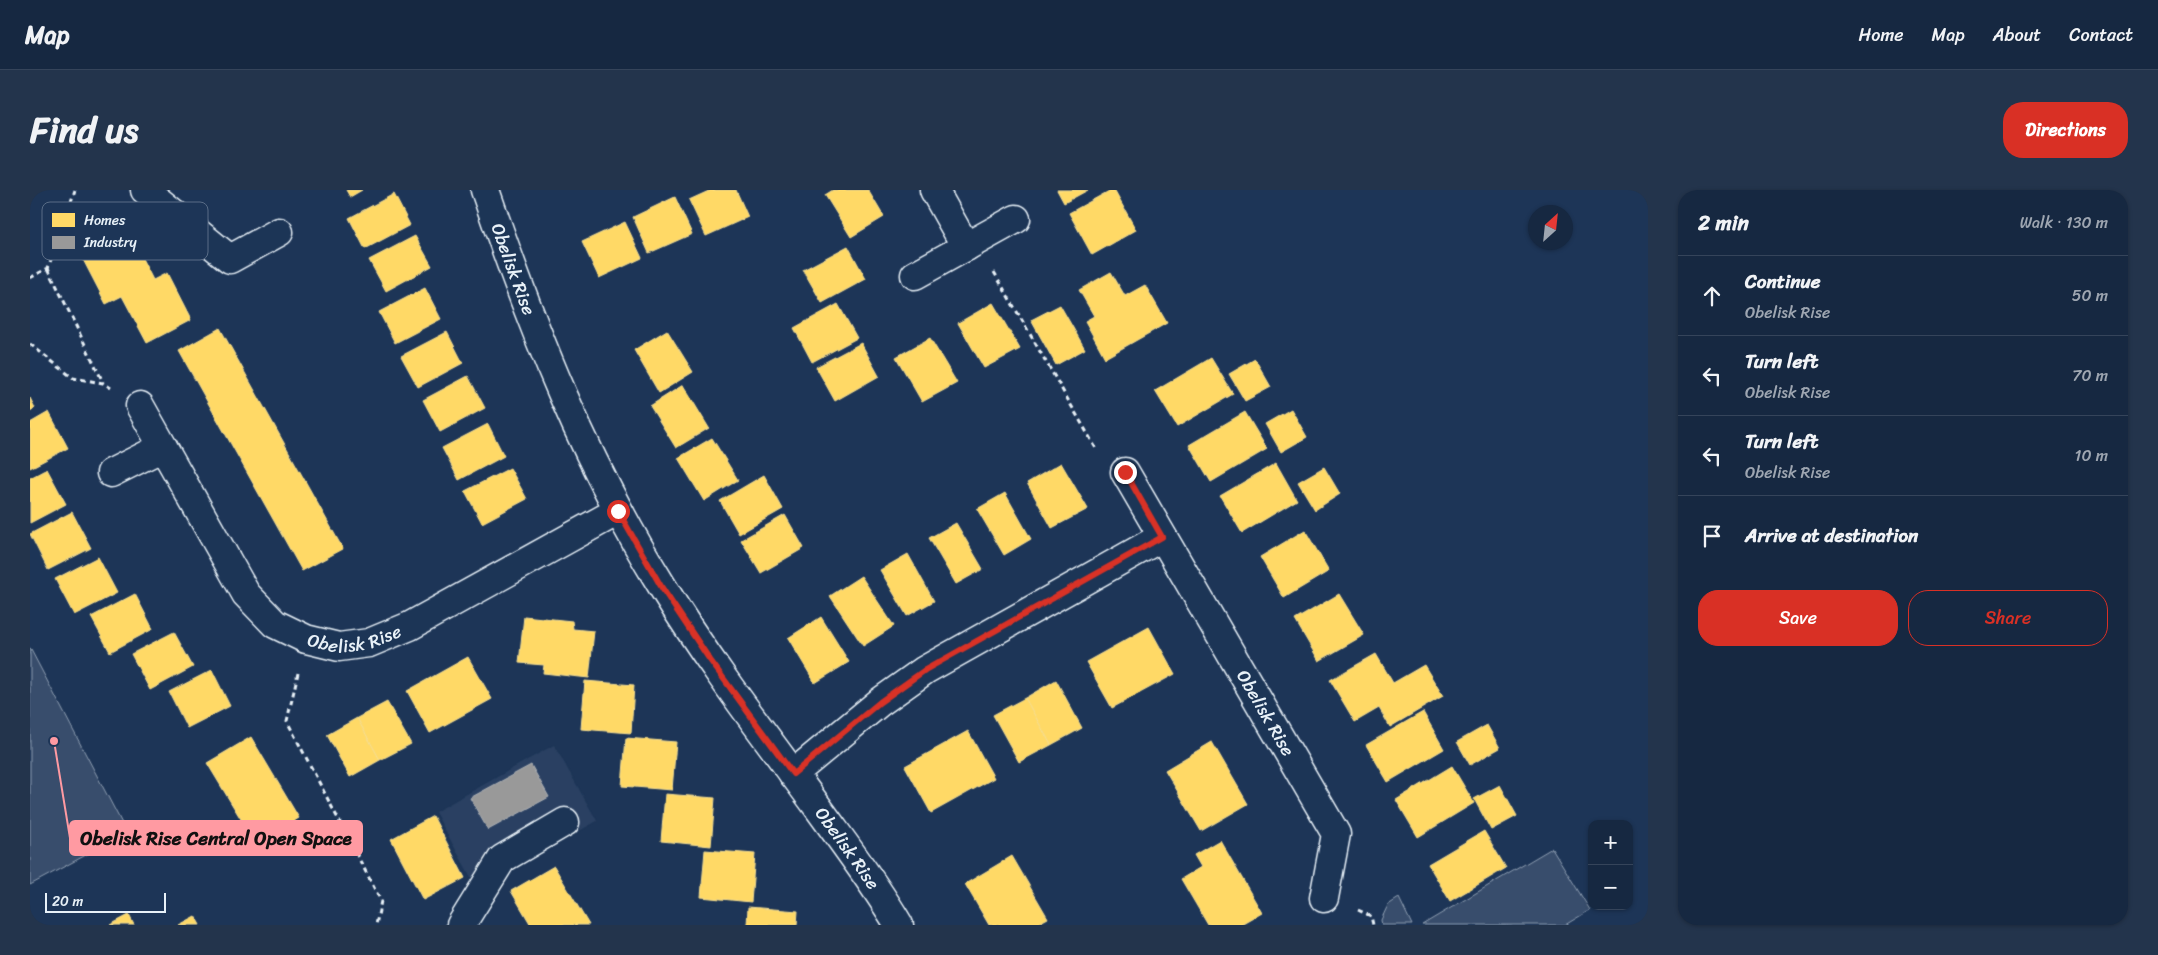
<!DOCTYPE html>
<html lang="en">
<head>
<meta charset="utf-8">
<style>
	:root { --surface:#162841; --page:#23344c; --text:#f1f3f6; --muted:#9ea6b1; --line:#35445a; --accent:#d93025 }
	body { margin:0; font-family:Sriracha,sans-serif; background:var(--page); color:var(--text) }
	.controls { position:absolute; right:15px; bottom:15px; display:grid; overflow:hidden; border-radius:10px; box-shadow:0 1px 4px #0004 }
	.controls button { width:45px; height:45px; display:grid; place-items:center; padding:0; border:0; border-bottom:1px solid var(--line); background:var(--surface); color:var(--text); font:25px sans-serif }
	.compass { position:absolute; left:1498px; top:15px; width:45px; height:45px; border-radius:50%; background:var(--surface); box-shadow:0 1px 4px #0004; rotate:27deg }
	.scale { position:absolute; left:15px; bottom:12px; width:121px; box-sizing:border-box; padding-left:5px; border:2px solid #e8f1f8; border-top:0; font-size:14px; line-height:18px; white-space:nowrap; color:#e8f1f8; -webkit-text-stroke:4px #1d3557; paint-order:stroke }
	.stop { position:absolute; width:15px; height:15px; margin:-11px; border:4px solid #d93025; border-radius:50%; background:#fff }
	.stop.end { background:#d93025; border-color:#fff; box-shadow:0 1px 5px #0008 }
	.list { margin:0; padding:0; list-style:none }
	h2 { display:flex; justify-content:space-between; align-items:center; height:65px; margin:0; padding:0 20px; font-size:21px }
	h2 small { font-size:16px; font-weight:400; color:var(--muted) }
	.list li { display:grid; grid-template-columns:32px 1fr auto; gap:15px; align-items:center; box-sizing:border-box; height:80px; padding:0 20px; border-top:1px solid var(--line) }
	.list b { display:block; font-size:19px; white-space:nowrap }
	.list p { margin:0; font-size:16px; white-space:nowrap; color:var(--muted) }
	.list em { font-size:16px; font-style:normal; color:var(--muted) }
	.actions { display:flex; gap:10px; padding:15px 20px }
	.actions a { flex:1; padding:11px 0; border:1px solid var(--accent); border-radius:20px; text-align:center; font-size:18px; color:var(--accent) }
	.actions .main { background:var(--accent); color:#fff }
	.icon { flex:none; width:28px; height:28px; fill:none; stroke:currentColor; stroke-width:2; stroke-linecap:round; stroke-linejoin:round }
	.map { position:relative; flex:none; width:1618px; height:735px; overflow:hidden; border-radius:20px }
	header { display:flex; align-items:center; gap:30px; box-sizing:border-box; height:70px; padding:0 25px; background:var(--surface); border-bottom:1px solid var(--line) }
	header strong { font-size:24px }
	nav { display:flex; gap:28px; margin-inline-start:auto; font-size:18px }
	.intro { display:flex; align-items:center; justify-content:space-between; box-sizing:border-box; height:120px; padding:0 30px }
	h1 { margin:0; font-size:35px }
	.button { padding:12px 22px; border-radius:20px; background:var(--accent); color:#fff; font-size:18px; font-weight:700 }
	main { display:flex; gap:30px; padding:0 30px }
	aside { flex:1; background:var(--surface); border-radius:20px; box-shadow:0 1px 4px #0004 }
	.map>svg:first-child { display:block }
	.built { fill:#2a4162 }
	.green { fill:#374d6c; stroke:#909fb2 }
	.homes { fill:#ffd966; stroke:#f8e092 }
	.industry { fill:#999; stroke:#b1b3b6 }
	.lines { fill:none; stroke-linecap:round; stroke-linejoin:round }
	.minor-casing { stroke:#e8f1f8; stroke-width:31 }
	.path { stroke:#e8f1f8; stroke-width:3; stroke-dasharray:5 4; stroke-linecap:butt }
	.minor { stroke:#1d3557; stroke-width:28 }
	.route { stroke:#d93025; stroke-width:6 }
	.labels { text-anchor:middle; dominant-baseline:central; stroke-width:5; stroke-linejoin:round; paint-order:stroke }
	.street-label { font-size:18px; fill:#e8f1f8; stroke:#1d3557 }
	.key { fill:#1d3557; stroke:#5a6d87; stroke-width:1 }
	.key-label { font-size:14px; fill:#e8f1f8 }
	.leader { fill:none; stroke:#ff9aa2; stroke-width:2 }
	.callout-dot { fill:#ff9aa2; stroke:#1d3557; stroke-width:2 }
	.callout { fill:#ff9aa2; stroke:#ff9aa2; stroke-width:2 }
	.callout-label { font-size:19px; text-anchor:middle; font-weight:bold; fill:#111 }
</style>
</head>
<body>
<header>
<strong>Map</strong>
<nav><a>Home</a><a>Map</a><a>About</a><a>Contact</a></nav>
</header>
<div class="intro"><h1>Find us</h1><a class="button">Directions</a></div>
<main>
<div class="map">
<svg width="1618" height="735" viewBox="0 0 1618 735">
	<rect width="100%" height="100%" fill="#1d3557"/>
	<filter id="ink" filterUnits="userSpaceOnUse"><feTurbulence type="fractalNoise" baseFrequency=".02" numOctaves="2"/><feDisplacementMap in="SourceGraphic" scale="10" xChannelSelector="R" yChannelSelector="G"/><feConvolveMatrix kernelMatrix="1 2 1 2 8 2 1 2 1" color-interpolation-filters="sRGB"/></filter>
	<g filter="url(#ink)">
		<polygon class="built" points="524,555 567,631 447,698 405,622"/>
		<g class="green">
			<polygon points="0,458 97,643 0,695"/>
			<polygon points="1522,658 1560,720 1535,735 1392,735"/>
			<polygon points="1369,708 1382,735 1352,735 1351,730 1358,715"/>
		</g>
		<g class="homes">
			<polygon points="316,0 332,0 320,7"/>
			<polygon points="681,0 706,0 718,27 676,46 659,10"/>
			<polygon points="803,0 838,0 854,27 821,47 795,5"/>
			<polygon points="1027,0 1058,0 1034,13"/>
			<polygon points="1081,0 1084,0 1106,40 1062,65 1039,23"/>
			<polygon points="364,4 380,35 335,59 319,28"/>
			<polygon points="645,7 662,44 619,63 603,27"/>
			<polygon points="595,32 612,68 569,88 552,52"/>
			<polygon points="94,33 123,90 137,83 161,130 117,153 92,106 76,114 47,58"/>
			<polygon points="385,46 402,76 356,101 339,70"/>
			<polygon points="818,56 836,89 792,113 773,80"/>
			<polygon points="1081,82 1095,106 1115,95 1137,133 1075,168 1055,131 1064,126 1049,100"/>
			<polygon points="395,98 411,129 365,153 349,122"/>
			<polygon points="963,113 990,159 954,178 928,133"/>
			<polygon points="808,114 827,148 782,172 764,138"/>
			<polygon points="1030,115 1055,159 1026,175 1001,130"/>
			<polygon points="190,138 313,359 272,381 149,161"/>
			<polygon points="637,140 663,182 629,203 604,160"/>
			<polygon points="417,142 433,173 388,197 371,166"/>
			<polygon points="900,148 927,193 892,212 866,167"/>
			<polygon points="831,153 849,186 805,211 786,177"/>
			<polygon points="1181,168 1203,204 1147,237 1125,201"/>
			<polygon points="1225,169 1241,197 1215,211 1199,184"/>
			<polygon points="438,186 455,218 410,242 393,210"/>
			<polygon points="653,195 679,238 646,258 620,216"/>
			<polygon points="0,208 5,218 0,221"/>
			<polygon points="1261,219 1277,247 1251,262 1235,234"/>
			<polygon points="19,222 38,258 0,278 0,233"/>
			<polygon points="1215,222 1237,259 1181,292 1159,255"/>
			<polygon points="458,234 474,266 429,290 412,258"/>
			<polygon points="682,248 708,290 674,311 648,268"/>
			<polygon points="1031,273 1058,319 1022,338 997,293"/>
			<polygon points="1246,273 1267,310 1212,343 1190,306"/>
			<polygon points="1294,277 1310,304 1285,320 1268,292"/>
			<polygon points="480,278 497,309 452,333 435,301"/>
			<polygon points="17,279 36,314 0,333 0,288"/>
			<polygon points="734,285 753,319 709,344 690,311"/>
			<polygon points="975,303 1001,349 974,365 947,319"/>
			<polygon points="42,322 61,358 18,380 0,344"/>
			<polygon points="755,325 774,358 731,383 711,350"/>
			<polygon points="926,333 953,379 926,394 899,348"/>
			<polygon points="1275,340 1299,381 1254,408 1230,367"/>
			<polygon points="878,364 904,411 877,426 850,380"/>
			<polygon points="68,367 87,403 44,425 25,389"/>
			<polygon points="831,386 864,436 833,456 800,406"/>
			<polygon points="105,404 123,439 80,462 61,427"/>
			<polygon points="1309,404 1334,445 1289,471 1265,430"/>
			<polygon points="494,426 542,431 543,439 564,441 559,488 513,483 514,475 489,473"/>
			<polygon points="791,427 819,472 785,493 758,448"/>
			<polygon points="1119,437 1145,484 1082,518 1056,472"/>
			<polygon points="144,442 163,477 120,500 101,464"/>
			<polygon points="1346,464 1363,493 1394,475 1413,506 1360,537 1349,518 1325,532 1300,490"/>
			<polygon points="438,467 462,509 400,543 377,501"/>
			<polygon points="182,480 200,516 157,538 139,502"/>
			<polygon points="1026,490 1052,538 1021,555 995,508"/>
			<polygon points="555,491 604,495 601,543 551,539"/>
			<polygon points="995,508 1021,555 989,572 963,525"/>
			<polygon points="357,512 381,554 350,570 327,528"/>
			<polygon points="1393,522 1414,559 1358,592 1336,555"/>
			<polygon points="327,528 350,570 320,587 297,545"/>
			<polygon points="1457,535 1470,558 1440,575 1427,552"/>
			<polygon points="938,541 964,588 901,623 875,576"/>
			<polygon points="221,547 269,628 226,654 177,573"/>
			<polygon points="596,548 646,552 642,600 592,596"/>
			<polygon points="1182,552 1218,614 1171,641 1135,580"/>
			<polygon points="1422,576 1444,613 1388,647 1366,610"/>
			<polygon points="1470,595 1487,626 1461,640 1444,609"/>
			<polygon points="635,604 685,608 681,656 631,651"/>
			<polygon points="403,626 435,688 393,710 361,649"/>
			<polygon points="1454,641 1476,678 1420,711 1398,674"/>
			<polygon points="1190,650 1232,723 1211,735 1178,735 1151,689 1171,677 1164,665"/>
			<polygon points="675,660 725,664 721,712 671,707"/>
			<polygon points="982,666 1018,728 1005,735 959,735 935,694"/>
			<polygon points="524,676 559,735 501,735 481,701"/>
			<polygon points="718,717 768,721 767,735 717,735"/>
			<polygon points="99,725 104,735 80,735"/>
			<polygon points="165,726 170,735 148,735"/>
		</g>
		<polygon class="industry" points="501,575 519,607 458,640 440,608"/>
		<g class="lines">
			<g class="minor-casing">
				<g id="minor">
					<polyline points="115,0 200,69 249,42"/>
					<path id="s1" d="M455 0C503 140 554 270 632 396 679 473 734 544 787 616 815 655 845 694 869 735"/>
					<polyline points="904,0 936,57"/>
					<polyline points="885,85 986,29"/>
					<path id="s2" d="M110 216 216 404 245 434 276 449 309 457 339 453 380 436 588 321"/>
					<path id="s3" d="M1095 282 1306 644 1294 708"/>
					<polyline points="81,283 133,257"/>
					<polyline points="763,584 850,512 895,480 1132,347"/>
					<polyline points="431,735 472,669 535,632"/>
				</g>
			</g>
			<g class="path">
				<polyline points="18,78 73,192"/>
				<polyline points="964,82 1067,260"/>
				<polyline points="0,88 18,78 45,0"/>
				<polyline points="0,154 43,188 73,193 81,198"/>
				<polyline points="268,483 257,531 351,711 346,735"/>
				<polyline points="1328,720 1341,726 1343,735"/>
			</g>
			<use href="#minor" class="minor"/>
		</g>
	</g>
	<g class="lines" filter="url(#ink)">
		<polyline class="route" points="588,321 632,398 680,470 763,584 850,512 895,480 1132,347 1095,282"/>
	</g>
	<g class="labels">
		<g class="street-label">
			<text stroke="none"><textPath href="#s1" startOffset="84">Obelisk Rise</textPath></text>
			<text stroke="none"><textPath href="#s2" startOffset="342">Obelisk Rise</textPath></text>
			<text stroke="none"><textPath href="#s3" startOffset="279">Obelisk Rise</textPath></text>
			<text stroke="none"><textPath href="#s1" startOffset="756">Obelisk Rise</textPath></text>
		</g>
	</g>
	<rect x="12" y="12" width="166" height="58" rx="8" class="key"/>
	<rect x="22" y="23" width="23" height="14" fill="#ffd966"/>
	<rect x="22" y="46" width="23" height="13" fill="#999"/>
	<g class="key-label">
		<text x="54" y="35">Homes</text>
		<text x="54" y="57">Industry</text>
	</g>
	<path class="leader" d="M24 551L40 648"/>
	<circle class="callout-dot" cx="24" cy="551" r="5"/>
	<rect class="callout" x="40" y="631" width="292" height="34" rx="5"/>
	<g class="callout-label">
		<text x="186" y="655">Obelisk Rise Central Open Space</text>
	</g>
</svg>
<div class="controls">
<button>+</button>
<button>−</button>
</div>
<svg class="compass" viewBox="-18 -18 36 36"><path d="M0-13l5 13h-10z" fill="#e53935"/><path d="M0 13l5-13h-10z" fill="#9ea6b1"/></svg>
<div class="scale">20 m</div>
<div class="stop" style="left:588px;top:321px"></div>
<div class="stop end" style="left:1095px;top:282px"></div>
</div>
<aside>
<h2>2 min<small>Walk · 130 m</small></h2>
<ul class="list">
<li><svg class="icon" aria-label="ahead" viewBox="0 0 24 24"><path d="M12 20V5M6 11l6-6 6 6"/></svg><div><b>Continue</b><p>Obelisk Rise</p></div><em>50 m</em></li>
<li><svg class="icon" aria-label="left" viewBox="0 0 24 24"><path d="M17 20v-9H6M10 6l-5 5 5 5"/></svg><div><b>Turn left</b><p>Obelisk Rise</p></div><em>70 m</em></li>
<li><svg class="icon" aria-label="left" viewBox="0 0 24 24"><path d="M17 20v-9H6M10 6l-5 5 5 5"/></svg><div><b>Turn left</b><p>Obelisk Rise</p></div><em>10 m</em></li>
<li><svg class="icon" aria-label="arrive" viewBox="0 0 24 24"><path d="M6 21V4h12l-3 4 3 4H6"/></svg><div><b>Arrive at destination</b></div></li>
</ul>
<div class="actions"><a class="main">Save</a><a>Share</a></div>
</aside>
</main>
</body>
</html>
